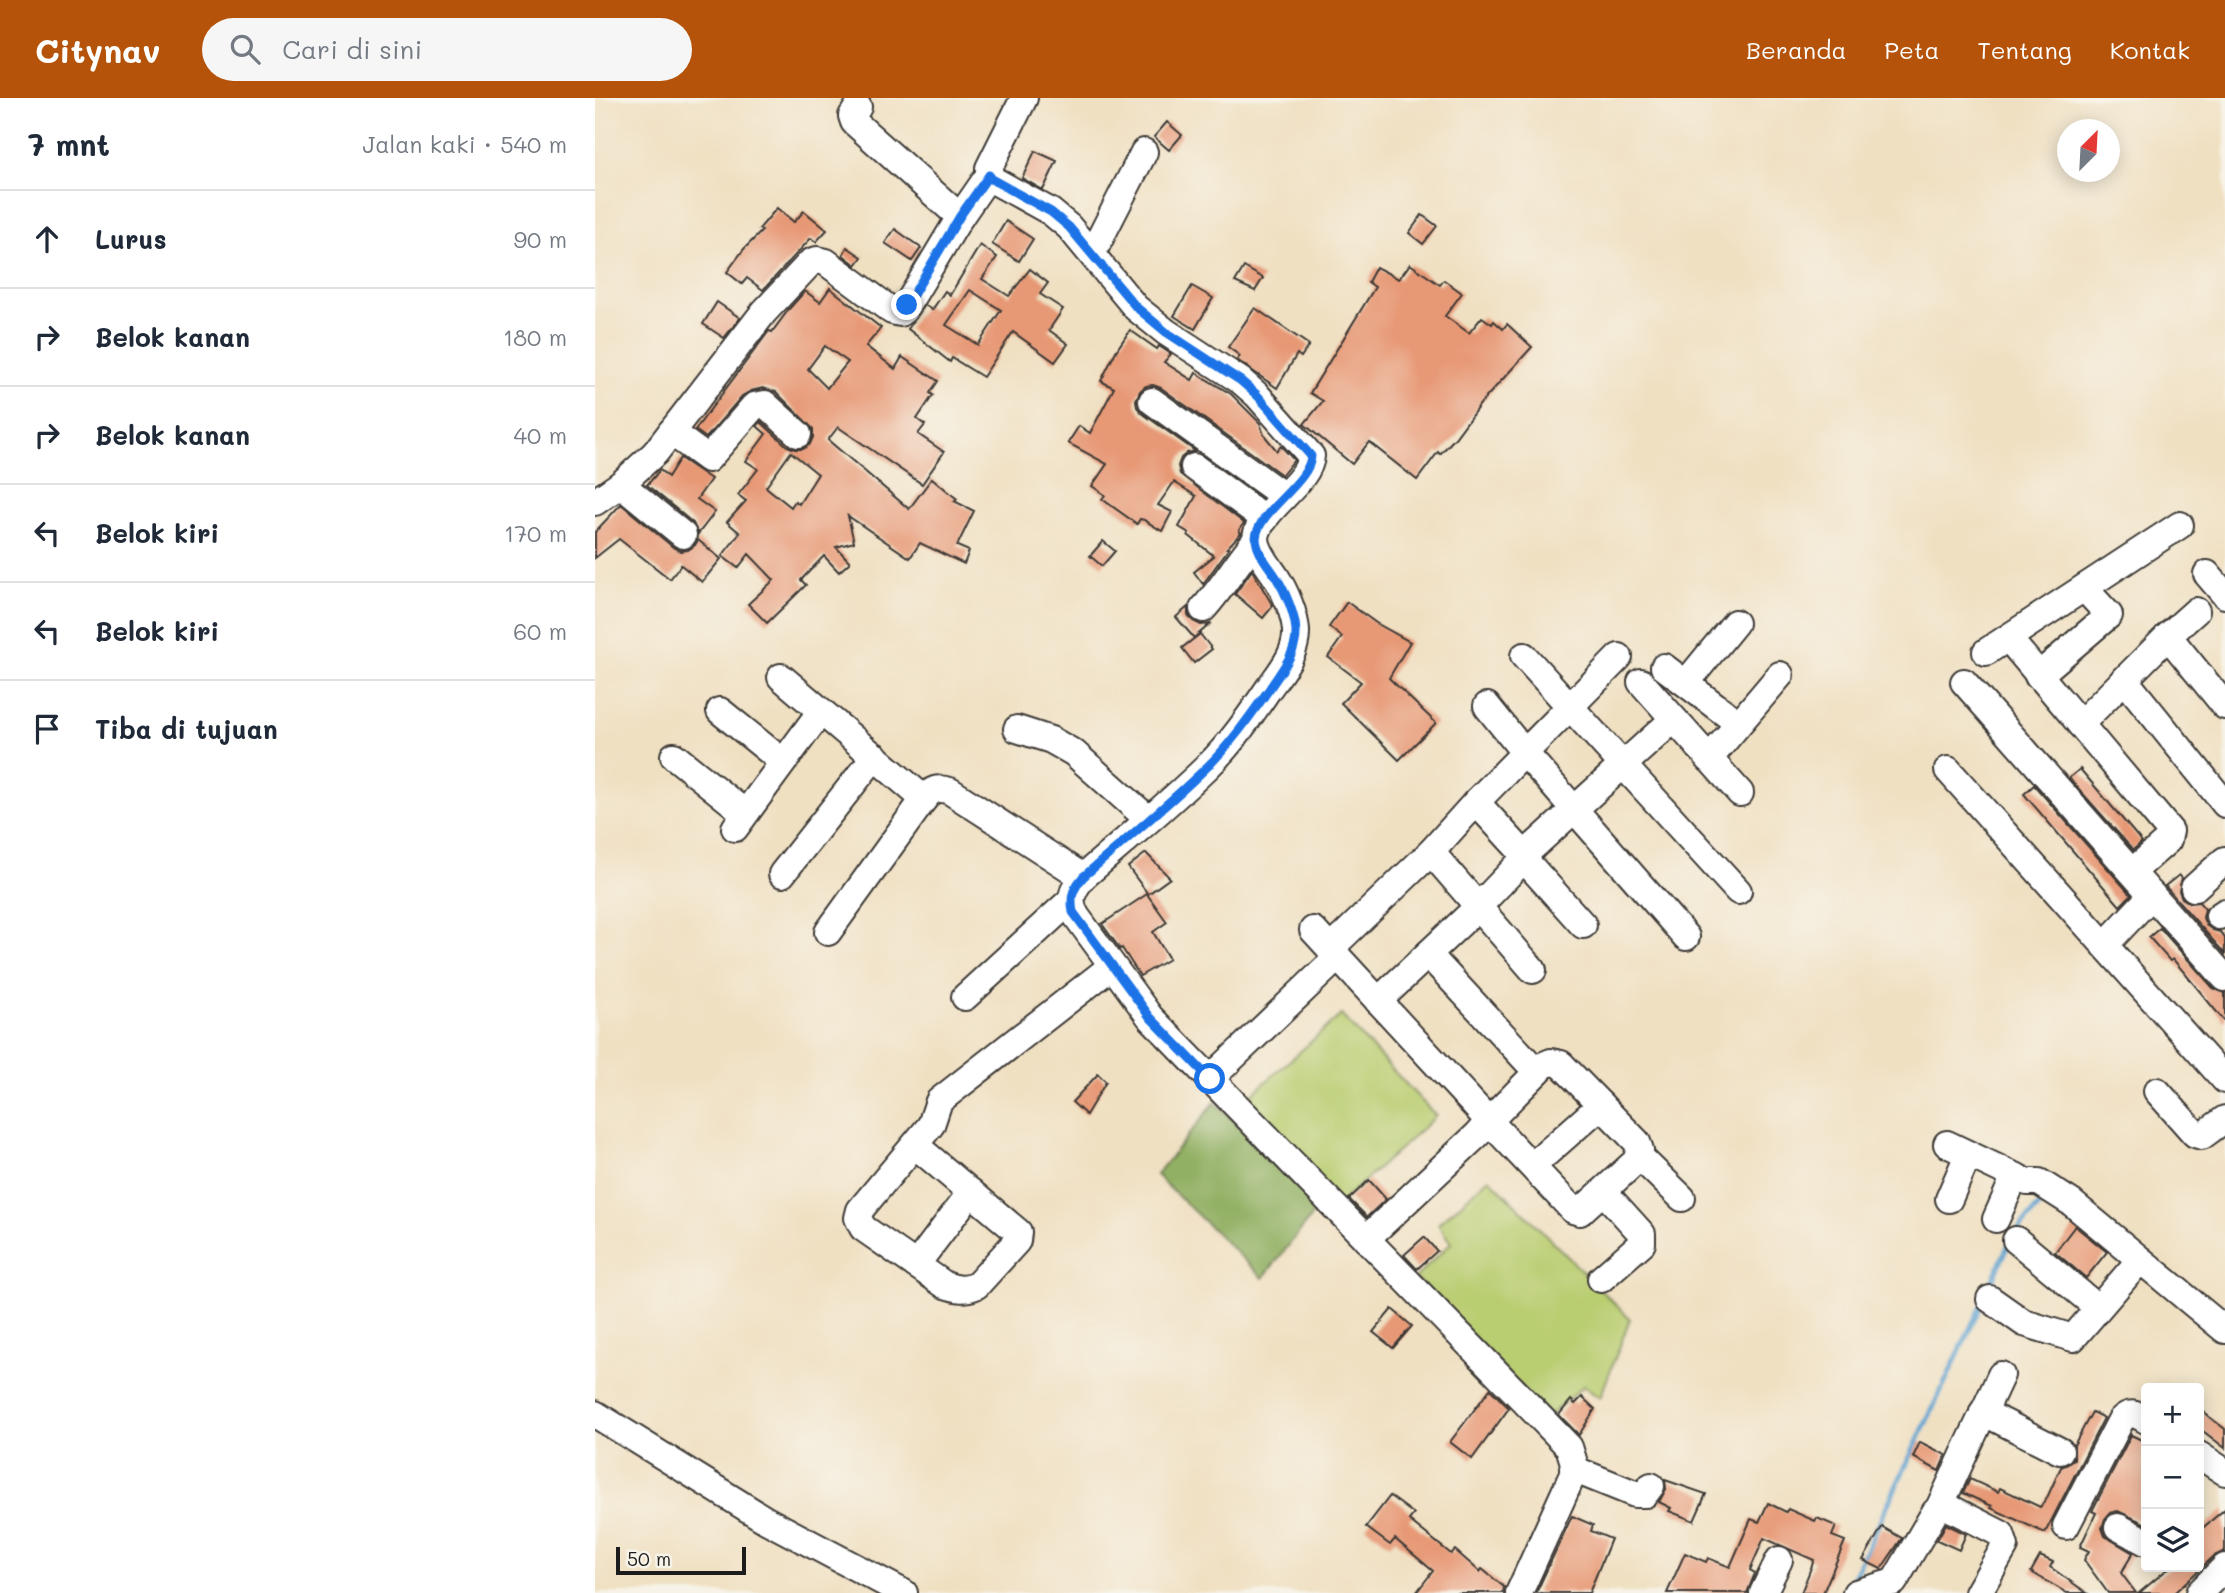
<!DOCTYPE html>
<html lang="id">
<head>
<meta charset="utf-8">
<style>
	:root { --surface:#fff; --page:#f6f6f7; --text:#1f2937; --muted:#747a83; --line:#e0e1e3; --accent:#b45309 }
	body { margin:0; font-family:Mali,sans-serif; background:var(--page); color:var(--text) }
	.controls { position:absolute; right:21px; bottom:21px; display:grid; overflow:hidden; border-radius:7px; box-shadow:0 4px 18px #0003 }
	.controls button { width:63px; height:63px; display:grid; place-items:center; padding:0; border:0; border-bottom:2px solid var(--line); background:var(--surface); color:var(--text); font:35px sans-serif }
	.compass { position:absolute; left:1462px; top:21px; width:63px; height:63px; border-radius:50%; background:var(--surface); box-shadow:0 4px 18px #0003; rotate:24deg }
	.scale { position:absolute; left:21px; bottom:18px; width:130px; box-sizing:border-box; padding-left:7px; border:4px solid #1c1c1c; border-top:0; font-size:19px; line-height:24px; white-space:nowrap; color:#1c1c1c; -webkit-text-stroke:5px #f7f3e8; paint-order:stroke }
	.stop { position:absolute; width:21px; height:21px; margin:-16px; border:5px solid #1a73e8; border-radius:50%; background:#fff }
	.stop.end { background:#1a73e8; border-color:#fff; box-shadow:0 2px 7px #0008 }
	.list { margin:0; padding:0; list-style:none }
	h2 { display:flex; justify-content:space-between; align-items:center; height:91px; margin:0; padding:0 28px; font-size:30px }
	h2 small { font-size:23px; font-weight:400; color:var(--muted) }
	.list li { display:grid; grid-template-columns:46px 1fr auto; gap:21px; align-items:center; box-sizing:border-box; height:98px; padding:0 28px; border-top:2px solid var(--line) }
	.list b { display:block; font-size:26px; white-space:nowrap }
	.list em { font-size:23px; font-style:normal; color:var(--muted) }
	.icon { flex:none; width:38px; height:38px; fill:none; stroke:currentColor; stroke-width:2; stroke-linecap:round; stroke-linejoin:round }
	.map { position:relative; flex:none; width:1630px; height:1495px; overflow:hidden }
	header { display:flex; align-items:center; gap:42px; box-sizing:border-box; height:98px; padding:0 35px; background:var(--accent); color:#fff }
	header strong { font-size:33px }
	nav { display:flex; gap:38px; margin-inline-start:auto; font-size:24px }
	.search { width:490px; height:63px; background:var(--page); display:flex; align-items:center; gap:18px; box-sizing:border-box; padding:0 24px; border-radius:38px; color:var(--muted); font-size:26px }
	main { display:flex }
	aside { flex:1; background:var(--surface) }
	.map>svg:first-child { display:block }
	.green { fill:#b9cd71; stroke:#6a7446; stroke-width:2 }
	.forest { fill:#92b063; stroke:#576640; stroke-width:2 }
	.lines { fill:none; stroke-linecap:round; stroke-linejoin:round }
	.stream { stroke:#5aa1d0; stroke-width:5 }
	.building { fill:#e79976; fill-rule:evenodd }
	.minor-casing { stroke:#3c3935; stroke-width:30 }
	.minor { stroke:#fff; stroke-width:26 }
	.route { stroke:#1a73e8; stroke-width:9 }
</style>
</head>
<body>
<header>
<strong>Citynav</strong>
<div class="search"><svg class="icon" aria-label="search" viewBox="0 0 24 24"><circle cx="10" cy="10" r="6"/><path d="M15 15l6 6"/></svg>Cari di sini</div>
<nav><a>Beranda</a><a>Peta</a><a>Tentang</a><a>Kontak</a></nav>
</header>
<main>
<aside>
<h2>7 mnt<small>Jalan kaki · 540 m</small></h2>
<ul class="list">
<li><svg class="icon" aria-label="ahead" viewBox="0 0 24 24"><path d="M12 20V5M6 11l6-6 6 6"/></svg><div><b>Lurus</b></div><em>90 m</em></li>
<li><svg class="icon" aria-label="right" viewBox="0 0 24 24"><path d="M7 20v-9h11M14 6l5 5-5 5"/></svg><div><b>Belok kanan</b></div><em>180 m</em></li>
<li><svg class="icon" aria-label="right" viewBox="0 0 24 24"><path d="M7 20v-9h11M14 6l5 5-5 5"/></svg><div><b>Belok kanan</b></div><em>40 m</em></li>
<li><svg class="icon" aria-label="left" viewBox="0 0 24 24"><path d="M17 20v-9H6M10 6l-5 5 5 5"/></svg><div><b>Belok kiri</b></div><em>170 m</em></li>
<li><svg class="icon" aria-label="left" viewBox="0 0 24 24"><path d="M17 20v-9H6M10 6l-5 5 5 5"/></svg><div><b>Belok kiri</b></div><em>60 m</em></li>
<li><svg class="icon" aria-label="arrive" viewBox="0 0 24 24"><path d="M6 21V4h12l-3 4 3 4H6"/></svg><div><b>Tiba di tujuan</b></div></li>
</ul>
</aside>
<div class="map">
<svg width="1630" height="1495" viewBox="0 0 1630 1495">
	<rect width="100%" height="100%" fill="#f7f3e8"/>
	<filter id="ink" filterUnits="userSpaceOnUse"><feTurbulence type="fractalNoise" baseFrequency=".0143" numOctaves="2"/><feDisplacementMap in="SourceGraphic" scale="14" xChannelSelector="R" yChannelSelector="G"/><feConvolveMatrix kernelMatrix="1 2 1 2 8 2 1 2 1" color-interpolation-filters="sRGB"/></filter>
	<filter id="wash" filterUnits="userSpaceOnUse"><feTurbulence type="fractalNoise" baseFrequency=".00686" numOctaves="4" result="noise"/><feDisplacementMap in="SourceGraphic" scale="28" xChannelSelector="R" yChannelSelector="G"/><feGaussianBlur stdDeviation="1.57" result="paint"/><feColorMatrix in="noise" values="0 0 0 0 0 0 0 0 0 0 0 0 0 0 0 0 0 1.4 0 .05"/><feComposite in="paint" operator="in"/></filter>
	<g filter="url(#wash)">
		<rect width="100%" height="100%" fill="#f0e0c2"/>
		<g class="green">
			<polygon points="746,917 841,1018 744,1106 647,1005"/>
			<polygon points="894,1080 1035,1221 1005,1300 988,1288 954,1318 820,1180 856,1145 843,1126"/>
		</g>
		<polygon class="forest" points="620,1004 723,1110 668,1180 561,1077"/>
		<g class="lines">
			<g class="stream">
				<polyline points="1421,1134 1454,1097"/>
				<polyline points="1392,1194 1414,1146"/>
				<polyline points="1254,1489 1388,1203"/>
			</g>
		</g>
		<g id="blocks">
			<g class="building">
				<polygon points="572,24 587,37 574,52 559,39"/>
				<polygon points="440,53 462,63 448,92 427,80"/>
				<polygon points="182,110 199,124 209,113 232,132 221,144 216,140 168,192 152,180 147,186 132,174 149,151 167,133 164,131"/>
				<polygon points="827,117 842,128 828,146 814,135"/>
				<polygon points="411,123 438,141 424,163 397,146"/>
				<polygon points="300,131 326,150 317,163 290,145"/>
				<path d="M385 147 402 159 387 181 414 198 435 171 453 185 445 196 468 211 454 232 473 246 460 264 418 234 388 279 357 260 355 264 313 231 330 207 337 212 350 193 355 197ZM375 192 406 212 383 247 351 227Z"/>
				<polygon points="252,149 267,159 261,167 248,157"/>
				<polygon points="815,166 845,187 849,182 867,195 850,218 874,235 887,219 897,226 899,223 908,231 912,226 937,249 886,305 860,340 845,356 843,354 822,382 774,344 757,366 709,326 728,303 715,295 780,189 773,184 781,169 804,181"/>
				<polygon points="649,169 668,180 660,193 640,184"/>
				<polygon points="597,188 618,200 600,231 579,218"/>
				<path d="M235 190 286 230 271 248 300 271 307 259 343 283 335 295 338 297 322 321 330 327 323 336 349 354 327 386 243 329 233 342 314 411 337 380 362 401 359 403 379 413 362 448 374 453 369 466 325 445 315 460 253 418 259 444 241 449 255 464 244 474 229 458 206 482 211 487 172 525 153 506 179 482 154 456 143 470 127 458 145 435 132 424 151 403 143 397 163 371 151 363 171 336 162 328 166 324 192 348 200 351H208L215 346 218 339V331L181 294 168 290 156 293 147 298 111 340 100 332 174 233 177 234 194 211 210 193 225 204ZM230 248 253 264 232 290 213 271ZM196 354 223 376 204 406 200 403 196 409 171 389Z"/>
				<polygon points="122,204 145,220 129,240 108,226"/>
				<polygon points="660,210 714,247 706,259 702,256 682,290 642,262 645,258 633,249"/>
				<polygon points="535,232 562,251 564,248 576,256 569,264 597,282 601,275 636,296 665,325 669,337 682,353 686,348 699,362 687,377 566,290 558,287 551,288 545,293 541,302 542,309 547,315 600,353 592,355 586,360 583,368 585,376 649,425 644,432 646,435 632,450 634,450 608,486 599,474 619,458 593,437 594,435 584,429 601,398 579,384 563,407 577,414 567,433 549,422 545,421 542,426 507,401 510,397 497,388 512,366 473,345 484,328 495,335 519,290 506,283 521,253"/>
				<polygon points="85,360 116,381 102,401 120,414 103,436 98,425 52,387 65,372 73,379"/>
				<polygon points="26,406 79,450 86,453 93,452 100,447 103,442 126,461 107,484 86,467 75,481 24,441 0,460 0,434"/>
				<polygon points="508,443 520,453 507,468 495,458"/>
				<polygon points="657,472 678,508 668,520 640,496"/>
				<polygon points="752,504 781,525 815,544 794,580 841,625 804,662 746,605 766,584 733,559 747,539 734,529"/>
				<polygon points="593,509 593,517 598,523 606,527 615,526 599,540 581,519"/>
				<polygon points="605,536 617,551 599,565 587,550"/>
				<polygon points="1485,671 1547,744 1538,752 1474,680"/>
				<polygon points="1439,687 1536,797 1525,808 1429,696"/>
				<polygon points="551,755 575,780 553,796 533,769"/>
				<polygon points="1584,777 1587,780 1584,793 1587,800 1595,805 1604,804 1610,811 1608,820 1611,827 1618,832 1625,834 1630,840 1630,856 1570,788"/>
				<polygon points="552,796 572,824 558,834 574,861 545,878 527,850 525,851 507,826"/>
				<polygon points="1565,830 1618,890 1630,895 1630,924 1578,861 1575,863 1554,839"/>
				<polygon points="503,976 511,984 491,1017 477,1004"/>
				<polygon points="774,1082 791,1101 772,1119 754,1101"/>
				<polygon points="1480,1128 1512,1154 1491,1180 1460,1154"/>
				<polygon points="829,1139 842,1153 822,1171 809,1157"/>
				<polygon points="797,1211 817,1228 798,1250 778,1234"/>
				<polygon points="895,1291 914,1310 877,1361 855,1344"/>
				<polygon points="987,1299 1000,1311 984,1337 964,1317 976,1302 980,1306"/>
				<polygon points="1604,1311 1630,1331 1630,1350 1604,1330"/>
				<polygon points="1497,1314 1509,1320 1450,1435 1396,1410 1397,1408 1368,1395 1375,1381 1403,1394 1405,1390 1445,1409 1451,1402 1466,1369 1473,1366 1479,1361 1479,1347"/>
				<polygon points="1536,1337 1551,1344 1551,1426 1523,1413 1515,1415 1510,1421 1507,1430 1510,1438 1538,1455 1526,1475 1541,1495 1513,1495 1489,1462 1494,1453 1485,1449 1501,1415 1497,1413"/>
				<polygon points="1325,1344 1351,1357 1344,1373 1318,1359"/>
				<polygon points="1070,1382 1111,1396 1099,1423 1074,1413 1076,1410 1064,1404 1071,1391"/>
				<polygon points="795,1398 819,1416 814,1422 856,1456 860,1452 885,1474 887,1471 909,1489 908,1495 821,1495 838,1473 800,1441 795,1447 771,1429"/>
				<polygon points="1173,1405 1191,1414 1193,1411 1220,1423 1222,1420 1241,1428 1237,1438 1250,1443 1228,1495 1206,1495 1219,1462 1169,1440 1155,1472 1160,1475 1152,1495 1072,1495 1090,1455 1111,1464 1113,1460 1135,1469 1156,1421 1164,1424"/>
				<polygon points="1630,1411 1630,1453 1619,1458 1579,1495 1544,1495 1575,1469 1604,1469 1604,1433"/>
				<polygon points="977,1418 998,1427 996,1433 1016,1441 994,1495 941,1495"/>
				<polygon points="1351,1426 1371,1436 1364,1452 1342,1442"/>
				<polygon points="1287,1429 1307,1440 1286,1471 1268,1462"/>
				<polygon points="1445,1458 1458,1464 1455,1469 1492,1495 1472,1495 1436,1474"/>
			</g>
		</g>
	</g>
	<g filter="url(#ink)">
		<use href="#blocks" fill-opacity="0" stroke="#3c3935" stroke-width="2"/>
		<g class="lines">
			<g class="minor-casing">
				<g id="minor">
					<polyline points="263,9 257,18 259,24 365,119"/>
					<path d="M394 77 398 82 456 114 474 129 541 210 571 234 646 283 662 297 716 358C715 385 661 414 661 441 662 455 674 468 681 479 690 493 700 516 701 533 702 555 686 573 674 590 655 618 636 646 612 669 572 708 529 743 488 779 477 792 472 804 482 819L555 919 974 1349 979 1365 978 1376 924 1495"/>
					<polyline points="498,154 549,54"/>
					<polyline points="557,303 689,398"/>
					<polyline points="76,334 113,361 159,308 170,306 203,336"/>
					<polyline points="599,369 670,421"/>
					<polyline points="26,386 88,437"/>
					<polyline points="0,404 26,386 60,355 169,214 216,164 222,162 231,164 297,213 305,215 309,212 365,119 394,77 394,70 429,0"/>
					<polyline points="1612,476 1630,497"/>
					<path d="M608 511C628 489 642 464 661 442"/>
					<polyline points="1573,538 1601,513"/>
					<polyline points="1413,540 1575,733 1573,742 1537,774"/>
					<polyline points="1391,554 1585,427"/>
					<polyline points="929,558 1028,667 1078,622"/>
					<polyline points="1069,569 1143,625"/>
					<polyline points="1443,578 1514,517 1489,490"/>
					<polyline points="186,579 329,701"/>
					<polyline points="1529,581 1630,706"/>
					<polyline points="1046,584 1145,695"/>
					<polyline points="1369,584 1630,880"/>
					<polyline points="1091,585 1140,525"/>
					<polyline points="892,608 929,654 1091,839"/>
					<polyline points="125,613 188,664"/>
					<polyline points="1485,626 1573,538 1630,608"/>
					<polyline points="422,631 456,642 479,655 553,721"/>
					<polyline points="79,658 150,715"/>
					<polyline points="1114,661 1185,577"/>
					<polyline points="1353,672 1630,982"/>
					<polyline points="881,704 1024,559"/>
					<polyline points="140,730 226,613"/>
					<polyline points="836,754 938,872"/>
					<polyline points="187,776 280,658"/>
					<polyline points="1599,790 1630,762"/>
					<polyline points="1624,818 1630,814"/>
					<polyline points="988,827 927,759 1028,667 1143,793"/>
					<polyline points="718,832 894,1023 949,967 956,964 966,966 1042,1044 1045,1052 1041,1063 985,1114 978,1112 894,1023 882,1037 771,1141"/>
					<path d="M233 834 329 701C337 691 342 689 355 693L488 779"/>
					<polyline points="1510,847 1557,797"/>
					<polyline points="735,851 836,754 881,704 925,752 927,759 924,766 883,809 783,903"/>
					<polyline points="833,856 942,974"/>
					<polyline points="370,899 476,802"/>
					<polyline points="615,981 743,859"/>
					<polyline points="1562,993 1600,1036 1607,1038 1630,1021"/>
					<polyline points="1352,1046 1432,1084 1444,1084 1477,1105 1630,1232"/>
					<path d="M320 1047 423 1134 422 1143 382 1187C370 1193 362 1191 350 1187L268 1130 263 1120 265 1112 336 1027 344 1003 517 868"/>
					<polyline points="1044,1058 1087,1100"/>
					<polyline points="937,1068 1006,1007"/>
					<polyline points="1354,1101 1373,1057"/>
					<polyline points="1401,1121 1420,1078"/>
					<polyline points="1421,1142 1503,1210"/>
					<polyline points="321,1167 376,1094"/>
					<polyline points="1006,1181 1047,1145 1047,1136 1009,1094"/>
					<polyline points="1395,1201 1429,1225 1478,1240 1545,1162"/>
					<polyline points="1388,1314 1465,1353"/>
					<polyline points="0,1316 171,1422 309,1495"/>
					<polyline points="1604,1357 1630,1374"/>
					<polyline points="978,1371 1040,1396 1050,1396 1056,1388"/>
					<polyline points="1344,1410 1406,1277"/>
					<path d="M1471 1428 1526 1322C1535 1313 1541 1316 1551 1322"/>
					<polyline points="1523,1429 1551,1444"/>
					<polyline points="1168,1495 1184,1462"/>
					<polyline points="1261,1495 1299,1484 1340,1414 1349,1407 1406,1436 1410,1448 1383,1495"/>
					<polyline points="1604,1495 1630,1469"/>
				</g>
			</g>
			<use href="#minor" class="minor"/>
		</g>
	</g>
	<g class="lines" filter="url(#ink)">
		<path class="route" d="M312 207 365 118 394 77 398 82 456 114 474 129 541 209 571 234 646 283 662 297 716 358C715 385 661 414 661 441 662 455 674 468 681 479 690 493 700 516 701 533 702 555 686 573 675 590 655 618 636 646 612 669 572 708 529 743 488 779 478 791 475 798 478 814L555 919 615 981"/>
	</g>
</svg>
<div class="controls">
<button>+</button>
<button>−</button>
<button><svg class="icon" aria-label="layers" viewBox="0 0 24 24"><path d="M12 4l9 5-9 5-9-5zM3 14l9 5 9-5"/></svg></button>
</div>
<svg class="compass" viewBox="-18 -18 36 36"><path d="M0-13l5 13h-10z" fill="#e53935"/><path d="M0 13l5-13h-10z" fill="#747a83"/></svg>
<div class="scale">50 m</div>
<div class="stop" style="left:615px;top:981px"></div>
<div class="stop end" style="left:312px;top:207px"></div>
</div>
</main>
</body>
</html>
